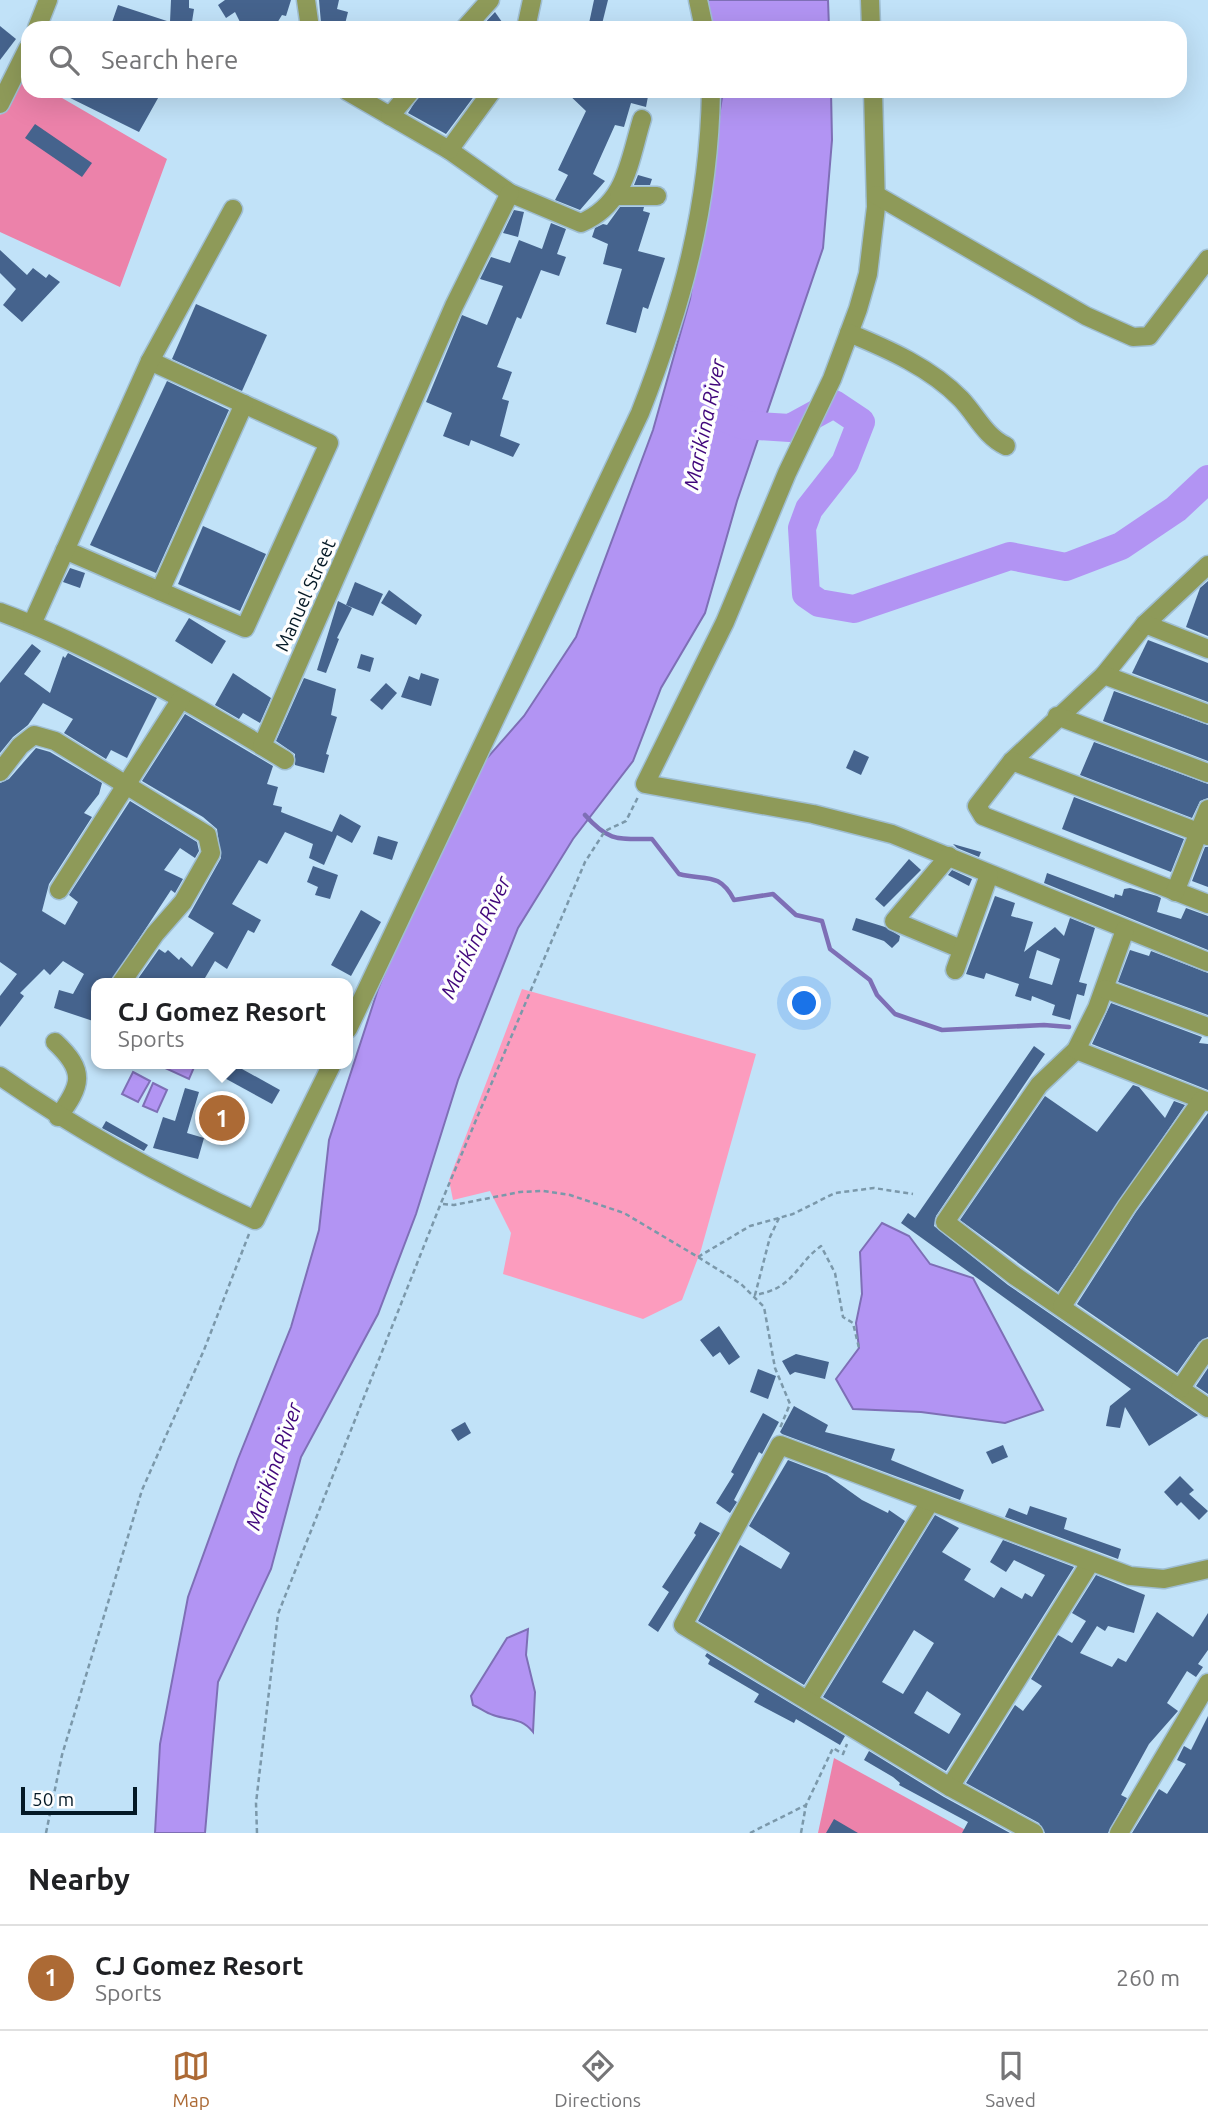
<!DOCTYPE html>
<html lang="en">
<head>
<meta charset="utf-8">
<style>
	:root { --surface:#fff; --page:#f6f6f6; --text:#202124; --muted:#757577; --line:#e0e0e0; --accent:#ac6a35 }
	body { margin:0; font-family:Ubuntu,sans-serif; background:var(--page); color:var(--text) }
	.scale { position:absolute; left:21px; bottom:18px; width:116px; box-sizing:border-box; padding-left:7px; border:4px solid #041926; border-top:0; font-size:19px; line-height:24px; white-space:nowrap; color:#041926; -webkit-text-stroke:5px #fefefe; paint-order:stroke }
	.you { position:absolute; left:805px; top:1004px; width:24px; height:24px; margin:-18px; border:5px solid #fff; border-radius:50%; background:#1a73e8; box-shadow:0 0 0 10px #1a73e833 }
	.badge { display:grid; place-items:center; width:46px; height:46px; border-radius:50%; background:var(--accent); color:#fff; font-size:23px; font-weight:700 }
	.pin { position:absolute; translate:-50% -50%; border:4px solid #fff; box-shadow:0 2px 7px #0006 }
	.popup { position:absolute; left:91px; top:978px; width:262px; height:91px; box-sizing:border-box; display:grid; place-content:center; border-radius:14px; background:var(--surface); filter:drop-shadow(0 2px 5px #0005); font-size:23px; white-space:nowrap; color:var(--muted) }
	.popup b { font-size:26px; color:var(--text) }
	.popup::after { content:''; position:absolute; left:50%; top:100%; margin-left:-14px; border:14px solid transparent; border-top-color:var(--surface) }
	.list { margin:0; padding:0; list-style:none }
	h2 { display:flex; justify-content:space-between; align-items:center; height:91px; margin:0; padding:0 28px; font-size:30px }
	h2 small { font-size:23px; font-weight:400; color:var(--muted) }
	.list li { display:grid; grid-template-columns:46px 1fr auto; gap:21px; align-items:center; box-sizing:border-box; height:105px; padding:0 28px; border-top:2px solid var(--line) }
	.list b { display:block; font-size:26px; white-space:nowrap }
	.list p { margin:0; font-size:23px; white-space:nowrap; color:var(--muted) }
	.list em { font-size:23px; font-style:normal; color:var(--muted) }
	.icon { flex:none; width:38px; height:38px; fill:none; stroke:currentColor; stroke-width:2; stroke-linecap:round; stroke-linejoin:round }
	.map { position:relative; flex:none; width:1208px; height:1833px; overflow:hidden }
	.search { position:absolute; background:var(--surface); box-shadow:0 7px 28px #0002; left:21px; right:21px; top:21px; height:77px; display:flex; align-items:center; gap:18px; box-sizing:border-box; padding:0 24px; border-radius:21px; color:var(--muted); font-size:26px }
	.sheet { height:196px; background:var(--surface) }
	nav { display:flex; justify-content:space-around; align-items:center; box-sizing:border-box; height:98px; border-top:2px solid var(--line); background:var(--surface); font-size:19px; color:var(--muted) }
	nav a { display:grid; justify-items:center; gap:4px }
	nav .on { color:var(--accent) }
	.map>svg:first-child { display:block }
	.green { fill:#fc9cbe }
	.forest { fill:#ec82aa }
	.water { fill:#b294f3; stroke:#7e6fb6; stroke-width:2 }
	.lines { fill:none; stroke-linecap:round; stroke-linejoin:round }
	.stream { stroke:#7e6fb6; stroke-width:4.5 }
	.river { stroke:#b294f3; stroke-width:28 }
	.building { fill:#45638d; fill-rule:evenodd }
	.minor-casing { stroke:#9fbed2; stroke-width:21 }
	.path { stroke:#7b98aa; stroke-width:2.5; stroke-dasharray:5 3.5; stroke-linecap:butt }
	.minor { stroke:#8e9a59; stroke-width:18 }
	.labels { text-anchor:middle; dominant-baseline:central; stroke-width:7; stroke-linejoin:round; paint-order:stroke }
	.street-label { font-size:19px; fill:#041926; stroke:#fefefe }
	.water-label { font-size:21px; font-style:italic; fill:#40067b; stroke:#fefefe }
</style>
</head>
<body>
<div class="map">
<svg width="1208" height="1833" viewBox="0 0 1208 1833">
	<rect width="100%" height="100%" fill="#c1e2f8"/>
	<polygon class="green" points="522,989 756,1054 701,1250 682,1300 643,1319 503,1274 511,1233 490,1191 453,1200 449,1180"/>
	<g class="forest">
		<polygon points="23,76 28,79 28,91 50,91 167,159 120,287 0,232 0,115"/>
		<polygon points="834,1758 971,1833 818,1833"/>
	</g>
	<g class="water">
		<polygon points="701,0 828,0 829,28 711,28"/>
		<polygon points="723,91 831,91 832,140 823,248 737,501 705,613 661,688 633,761 573,839 518,928 458,1080 416,1214 378,1314 301,1457 271,1569 218,1682 205,1833 155,1833 160,1744 188,1597 238,1459 291,1327 319,1230 329,1140 378,989 425,876 473,774 524,716 576,637 653,430 690,299"/>
		<polygon points="166,1064 193,1064 195,1065 189,1079 165,1068"/>
		<polygon points="133,1072 150,1081 138,1102 122,1094"/>
		<polygon points="153,1083 167,1090 157,1112 143,1106"/>
		<polygon points="882,1223 909,1236 930,1264 973,1278 1043,1410 1005,1423 921,1412 853,1409 836,1379 859,1348 856,1323 862,1294 860,1252"/>
		<path d="M528 1629 526 1655 535 1692 533 1732C521 1717 510 1721 493 1715 486 1713 480 1708 473 1705L471 1696 507 1638Z"/>
	</g>
	<g class="lines">
		<path class="stream" d="M585 815C609 842 618 839 652 839L679 874C705 881 719 871 734 900L773 894 796 915 822 921 830 949 870 980 877 995 895 1014 942 1030 1044 1025 1069 1027"/>
		<polyline class="river" points="725,418 742,425 790,428 834,404 861,422 845,463 809,509 802,528 806,594 819,603 854,609 1010,556 1066,567 1121,546 1176,509 1208,479"/>
	</g>
	<g class="building">
		<polygon points="171,0 189,0 189,8 194,9 191,28 110,28 118,5 170,22"/>
		<polygon points="225,0 291,0 286,16 282,15 274,28 243,28 235,12 226,18 218,5"/>
		<polygon points="319,0 339,0 337,9 348,12 344,28 321,23"/>
		<polygon points="594,0 608,0 601,28 588,28"/>
		<polygon points="495,12 502,22 498,28 480,28"/>
		<polygon points="0,26 16,39 0,60"/>
		<polygon points="56,91 92,91 104,98 106,91 162,91 139,132"/>
		<polygon points="422,91 478,91 446,134 408,113"/>
		<polygon points="565,91 649,91 646,107 631,103 624,127 615,125 593,174 605,181 580,210 555,200 568,175 558,170 586,111"/>
		<polygon points="35,124 92,163 82,177 25,138"/>
		<polygon points="638,175 652,179 650,185 634,185"/>
		<polygon points="620,207 644,207 643,211 650,213 638,251 665,258 648,309 643,307 636,333 606,324 622,269 603,264 608,244 592,237 595,228 603,224 607,225"/>
		<polygon points="514,210 524,212 518,237 503,233"/>
		<polygon points="551,223 566,229 557,254 566,257 559,276 541,270 521,319 517,317 497,367 512,372 502,399 509,401 500,436 520,444 513,457 471,440 469,446 443,436 452,413 426,402 462,315 487,325 503,286 480,279 491,257 510,263 519,240 542,249"/>
		<polygon points="0,250 27,275 33,268 46,278 49,274 60,282 22,322 3,305 16,289 0,273"/>
		<polygon points="196,304 267,335 242,391 172,359"/>
		<polygon points="167,381 229,410 156,573 90,545"/>
		<polygon points="203,526 266,554 240,611 178,584"/>
		<polygon points="70,568 85,573 80,588 63,582"/>
		<polygon points="1208,581 1208,636 1186,627 1200,588"/>
		<polygon points="355,582 383,594 373,616 346,605"/>
		<polygon points="389,590 422,615 416,625 381,603"/>
		<polygon points="338,601 352,608 337,638 339,639 326,673 317,670"/>
		<polygon points="189,618 226,641 212,664 175,641"/>
		<polygon points="1148,640 1208,663 1208,702 1132,673"/>
		<polygon points="32,644 41,651 24,674 50,693 63,656 65,658 68,653 157,698 127,758 111,750 106,759 64,733 73,719 43,703 28,725 13,737 0,753 0,683"/>
		<polygon points="361,654 374,658 370,672 357,668"/>
		<polygon points="233,673 271,698 260,723 243,713 239,719 215,705"/>
		<polygon points="421,673 439,679 431,706 401,697 409,676 419,680"/>
		<polygon points="304,678 336,689 331,715 337,717 326,754 329,755 324,773 295,765 295,754 276,741"/>
		<polygon points="386,683 397,693 382,710 370,700"/>
		<polygon points="1114,691 1208,725 1208,761 1103,721"/>
		<polygon points="185,714 273,766 267,784 278,787 273,805 282,807 281,812 332,832 340,814 361,826 352,843 337,835 324,865 309,858 313,844 285,832 267,864 259,860 232,904 261,920 254,933 248,930 227,969 215,961 202,983 135,983 159,949 165,953 168,950 179,960 181,957 192,967 214,933 188,917 221,858 217,829 203,817 142,781"/>
		<polygon points="1094,742 1208,784 1208,798 1200,801 1192,818 1080,775"/>
		<polygon points="36,748 50,752 102,783 99,794 84,813 92,817 49,884 42,911 65,925 78,902 69,895 130,801 197,842 199,851 195,858 180,848 164,870 183,879 175,893 171,890 110,983 96,983 96,1022 54,1008 59,990 73,994 84,974 63,961 50,975 44,969 20,993 24,996 0,1027 0,996 17,974 0,962 0,783 9,779"/>
		<polygon points="854,750 869,757 861,775 846,768"/>
		<polygon points="1074,797 1184,839 1171,872 1062,829"/>
		<polygon points="378,836 398,842 392,860 373,854"/>
		<polygon points="953,844 981,852 979,857 957,848"/>
		<polygon points="1205,847 1208,847 1208,887 1192,881"/>
		<polygon points="909,859 921,870 884,907 875,899"/>
		<polygon points="313,866 338,875 330,899 315,895 318,887 307,882"/>
		<polygon points="952,870 972,879 969,886 948,875"/>
		<polygon points="1047,873 1114,898 1115,894 1122,896 1124,889 1130,888 1157,896 1161,898 1157,912 1181,919 1186,908 1208,916 1208,950 1044,883"/>
		<path d="M995 896 1015 903 1011 916 1033 922 1024 952 1055 927 1064 936 1070 918 1095 928 1079 982 1087 984 1084 996 1077 994 1070 1020 1052 1015 1055 1005 1032 996 1031 1001 1015 996 1019 984 986 973 984 979 966 974ZM1037 950 1060 959 1052 985 1029 978Z"/>
		<polygon points="361,910 381,922 351,976 331,965"/>
		<polygon points="856,918 885,927 900,936 899,941 892,948 884,941 852,930"/>
		<polygon points="1130,950 1149,956 1151,951 1208,973 1208,1015 1118,982"/>
		<polygon points="1111,1003 1202,1037 1199,1043 1208,1044 1208,1090 1092,1044"/>
		<polygon points="1034,1046 1045,1054 936,1216 934,1226 1008,1285 1198,1415 1149,1446 1125,1407 1120,1428 1106,1426 1110,1406 1131,1389 901,1223 908,1213 915,1218"/>
		<polygon points="225,1064 233,1064 280,1090 272,1104 219,1075"/>
		<polygon points="1133,1085 1139,1087 1165,1118 1174,1101 1185,1105 1058,1292 960,1220 1045,1096 1097,1132"/>
		<polygon points="185,1088 199,1092 187,1133 204,1138 198,1159 153,1148 163,1117 175,1121"/>
		<polygon points="1208,1113 1208,1337 1199,1342 1177,1373 1077,1304 1136,1212"/>
		<polygon points="106,1121 148,1145 144,1151 102,1128"/>
		<polygon points="719,1326 740,1357 729,1365 720,1352 713,1357 700,1340"/>
		<polygon points="796,1354 829,1362 825,1379 795,1372 790,1375 782,1361"/>
		<polygon points="1208,1368 1208,1394 1196,1386"/>
		<polygon points="758,1369 776,1376 768,1399 750,1392"/>
		<polygon points="794,1406 828,1425 825,1432 895,1449 891,1460 964,1490 960,1500 782,1434 780,1432"/>
		<polygon points="763,1413 779,1422 762,1454 759,1452 734,1500 737,1502 730,1513 716,1503 734,1474 731,1472"/>
		<polygon points="465,1422 471,1433 458,1441 451,1430"/>
		<polygon points="1003,1445 1008,1457 992,1464 986,1452"/>
		<polygon points="788,1460 827,1475 862,1500 888,1513 889,1510 905,1521 804,1685 698,1621 740,1545 781,1569 790,1553 749,1526"/>
		<polygon points="1180,1476 1194,1490 1189,1494 1208,1511 1199,1520 1181,1502 1177,1506 1164,1492"/>
		<polygon points="1030,1506 1067,1518 1064,1529 1121,1549 1118,1559 1005,1517 1009,1508 1027,1515"/>
		<path d="M935 1515 959 1528 942 1552 971 1569 964 1580 994 1598 1001 1587 1022 1599 1025 1593 1032 1597 1045 1575 1014 1560 1006 1572 990 1562 1003 1540 1074 1567 946 1771 823 1697ZM914 1630 934 1643 903 1694 882 1682ZM927 1691 961 1714 949 1734 914 1713Z"/>
		<polygon points="700,1522 720,1533 658,1632 648,1625 669,1592 662,1587 696,1535 694,1533"/>
		<polygon points="1096,1575 1145,1595 1134,1633 1108,1626 1105,1631 1097,1626 1080,1653 1112,1667 1118,1658 1126,1662 1157,1612 1193,1637 1208,1613 1208,1650 1198,1664 1203,1667 1196,1677 1187,1671 1167,1703 1178,1711 1149,1744 1121,1795 1127,1798 1108,1833 1045,1833 1039,1823 966,1783 1015,1705 1023,1711 1042,1686 1031,1679 1058,1635 1072,1643 1086,1621 1072,1613"/>
		<polygon points="707,1653 845,1736 840,1745 796,1719 794,1723 754,1702 759,1694 708,1664 710,1660 705,1656"/>
		<polygon points="1208,1716 1208,1833 1132,1833 1159,1789 1167,1794 1186,1764 1177,1760 1184,1746 1191,1750"/>
		<polygon points="869,1751 944,1797 1010,1833 962,1833 968,1822 899,1785 900,1783 893,1777 864,1760"/>
		<polygon points="834,1819 858,1833 826,1833"/>
	</g>
	<g class="lines">
		<g class="minor-casing">
			<g id="minor">
				<polyline points="306,0 310,28"/>
				<polyline points="698,0 704,28"/>
				<polyline points="870,0 871,28"/>
				<polyline points="37,28 48,0"/>
				<polyline points="465,28 490,0"/>
				<polyline points="526,28 532,0"/>
				<path d="M347 91 449 150 510 193 581 223C626 204 629 162 642 119"/>
				<polyline points="873,91 876,207 868,274 858,309 832,379 787,473 725,622 645,784 813,814 892,834 1208,962"/>
				<polyline points="0,104 28,48"/>
				<polyline points="390,116 411,91"/>
				<polyline points="449,150 492,91"/>
				<polyline points="876,195 1086,316 1133,337 1149,336 1208,259"/>
				<polyline points="619,196 657,196"/>
				<path d="M849 333C888 349 931 368 961 399 977 416 985 436 1006 446"/>
				<polyline points="65,550 245,628 329,443 150,361"/>
				<polyline points="1208,565 1145,624 1104,675 1012,761 977,806 983,816 1208,904"/>
				<polyline points="160,591 244,404"/>
				<path d="M0 612C95 647 199 707 285 760"/>
				<polyline points="32,624 150,361 233,209"/>
				<polyline points="1145,624 1208,649"/>
				<polyline points="1104,675 1208,714"/>
				<polyline points="1057,716 1208,773"/>
				<polyline points="262,746 454,306 510,193"/>
				<polyline points="1012,761 1208,836"/>
				<polyline points="0,772 20,746 34,735 55,741 207,835 211,853 183,902 155,934 121,983"/>
				<polyline points="949,856 894,921 961,949"/>
				<polyline points="59,890 181,699"/>
				<polyline points="1175,892 1208,809"/>
				<polyline points="1125,930 1097,1008 1076,1050 1039,1085 945,1222 1015,1276 1208,1408"/>
				<polyline points="955,970 989,875"/>
				<polyline points="1105,989 1208,1027"/>
				<path d="M348 1029 640 413C682 306 709 207 711 91"/>
				<path d="M55 1042C86 1071 82 1085 58 1117"/>
				<polyline points="1076,1050 1208,1102"/>
				<path d="M0 1076C81 1133 165 1178 255 1220L332 1064"/>
				<polyline points="1062,1306 1127,1206 1202,1100"/>
				<polyline points="1180,1389 1208,1348"/>
				<polyline points="808,1700 930,1502"/>
				<polyline points="950,1787 1090,1563"/>
				<polyline points="1034,1833 950,1787 683,1625 780,1445 1130,1576 1164,1579 1208,1569"/>
				<polyline points="1119,1833 1208,1683"/>
			</g>
		</g>
		<g class="path">
			<polyline points="443,1204 454,1205 520,1192 543,1191 570,1195 624,1213 698,1257 741,1284 764,1307 775,1368 790,1404 780,1428"/>
			<path d="M779 1218 770 1237 755 1295C795 1288 795 1265 821 1246L835 1273 843 1317 853 1323 859 1348"/>
			<polyline points="698,1257 750,1226 793,1214 835,1193 874,1188 913,1194"/>
			<polyline points="46,1833 62,1755 142,1490 204,1350 249,1234"/>
			<polyline points="257,1833 256,1803 278,1614 441,1203 585,862 605,831 626,821 638,797"/>
			<polyline points="750,1833 806,1805"/>
			<polyline points="801,1833 806,1805 833,1748 843,1754 847,1744"/>
		</g>
		<use href="#minor" class="minor"/>
	</g>
	<g class="labels">
		<g class="street-label">
			<text transform="translate(305 595) rotate(-66)">Manuel Street</text>
		</g>
		<g class="water-label">
			<text transform="translate(704 424) rotate(-78)">Marikina River</text>
			<text transform="translate(475 937) rotate(-64)">Marikina River</text>
			<text transform="translate(273 1466) rotate(-71)">Marikina River</text>
		</g>
	</g>
</svg>
<div class="scale">50 m</div>
<div class="you"></div>
<div class="pin badge" style="left:222px;top:1118px">1</div>
<div class="popup"><b>CJ Gomez Resort</b>Sports</div>
<div class="search"><svg class="icon" aria-label="search" viewBox="0 0 24 24"><circle cx="10" cy="10" r="6"/><path d="M15 15l6 6"/></svg>Search here</div>
</div>
<section class="sheet">
<h2>Nearby<small></small></h2>
<ul class="list">
<li><span class="badge">1</span><div><b>CJ Gomez Resort</b><p>Sports</p></div><em>260 m</em></li>
</ul>
</section>
<nav>
<a class="on"><svg class="icon" aria-label="map" viewBox="0 0 24 24"><path d="M3 6l6-2 6 2 6-2v14l-6 2-6-2-6 2zM9 4v14M15 6v14"/></svg>Map</a>
<a><svg class="icon" aria-label="directions" viewBox="0 0 24 24"><path d="M12 3l9 9-9 9-9-9zM9 14v-3h6M13 9l2 2-2 2"/></svg>Directions</a>
<a><svg class="icon" aria-label="saved" viewBox="0 0 24 24"><path d="M7 4h10v16l-5-4-5 4z"/></svg>Saved</a>
</nav>
</body>
</html>
